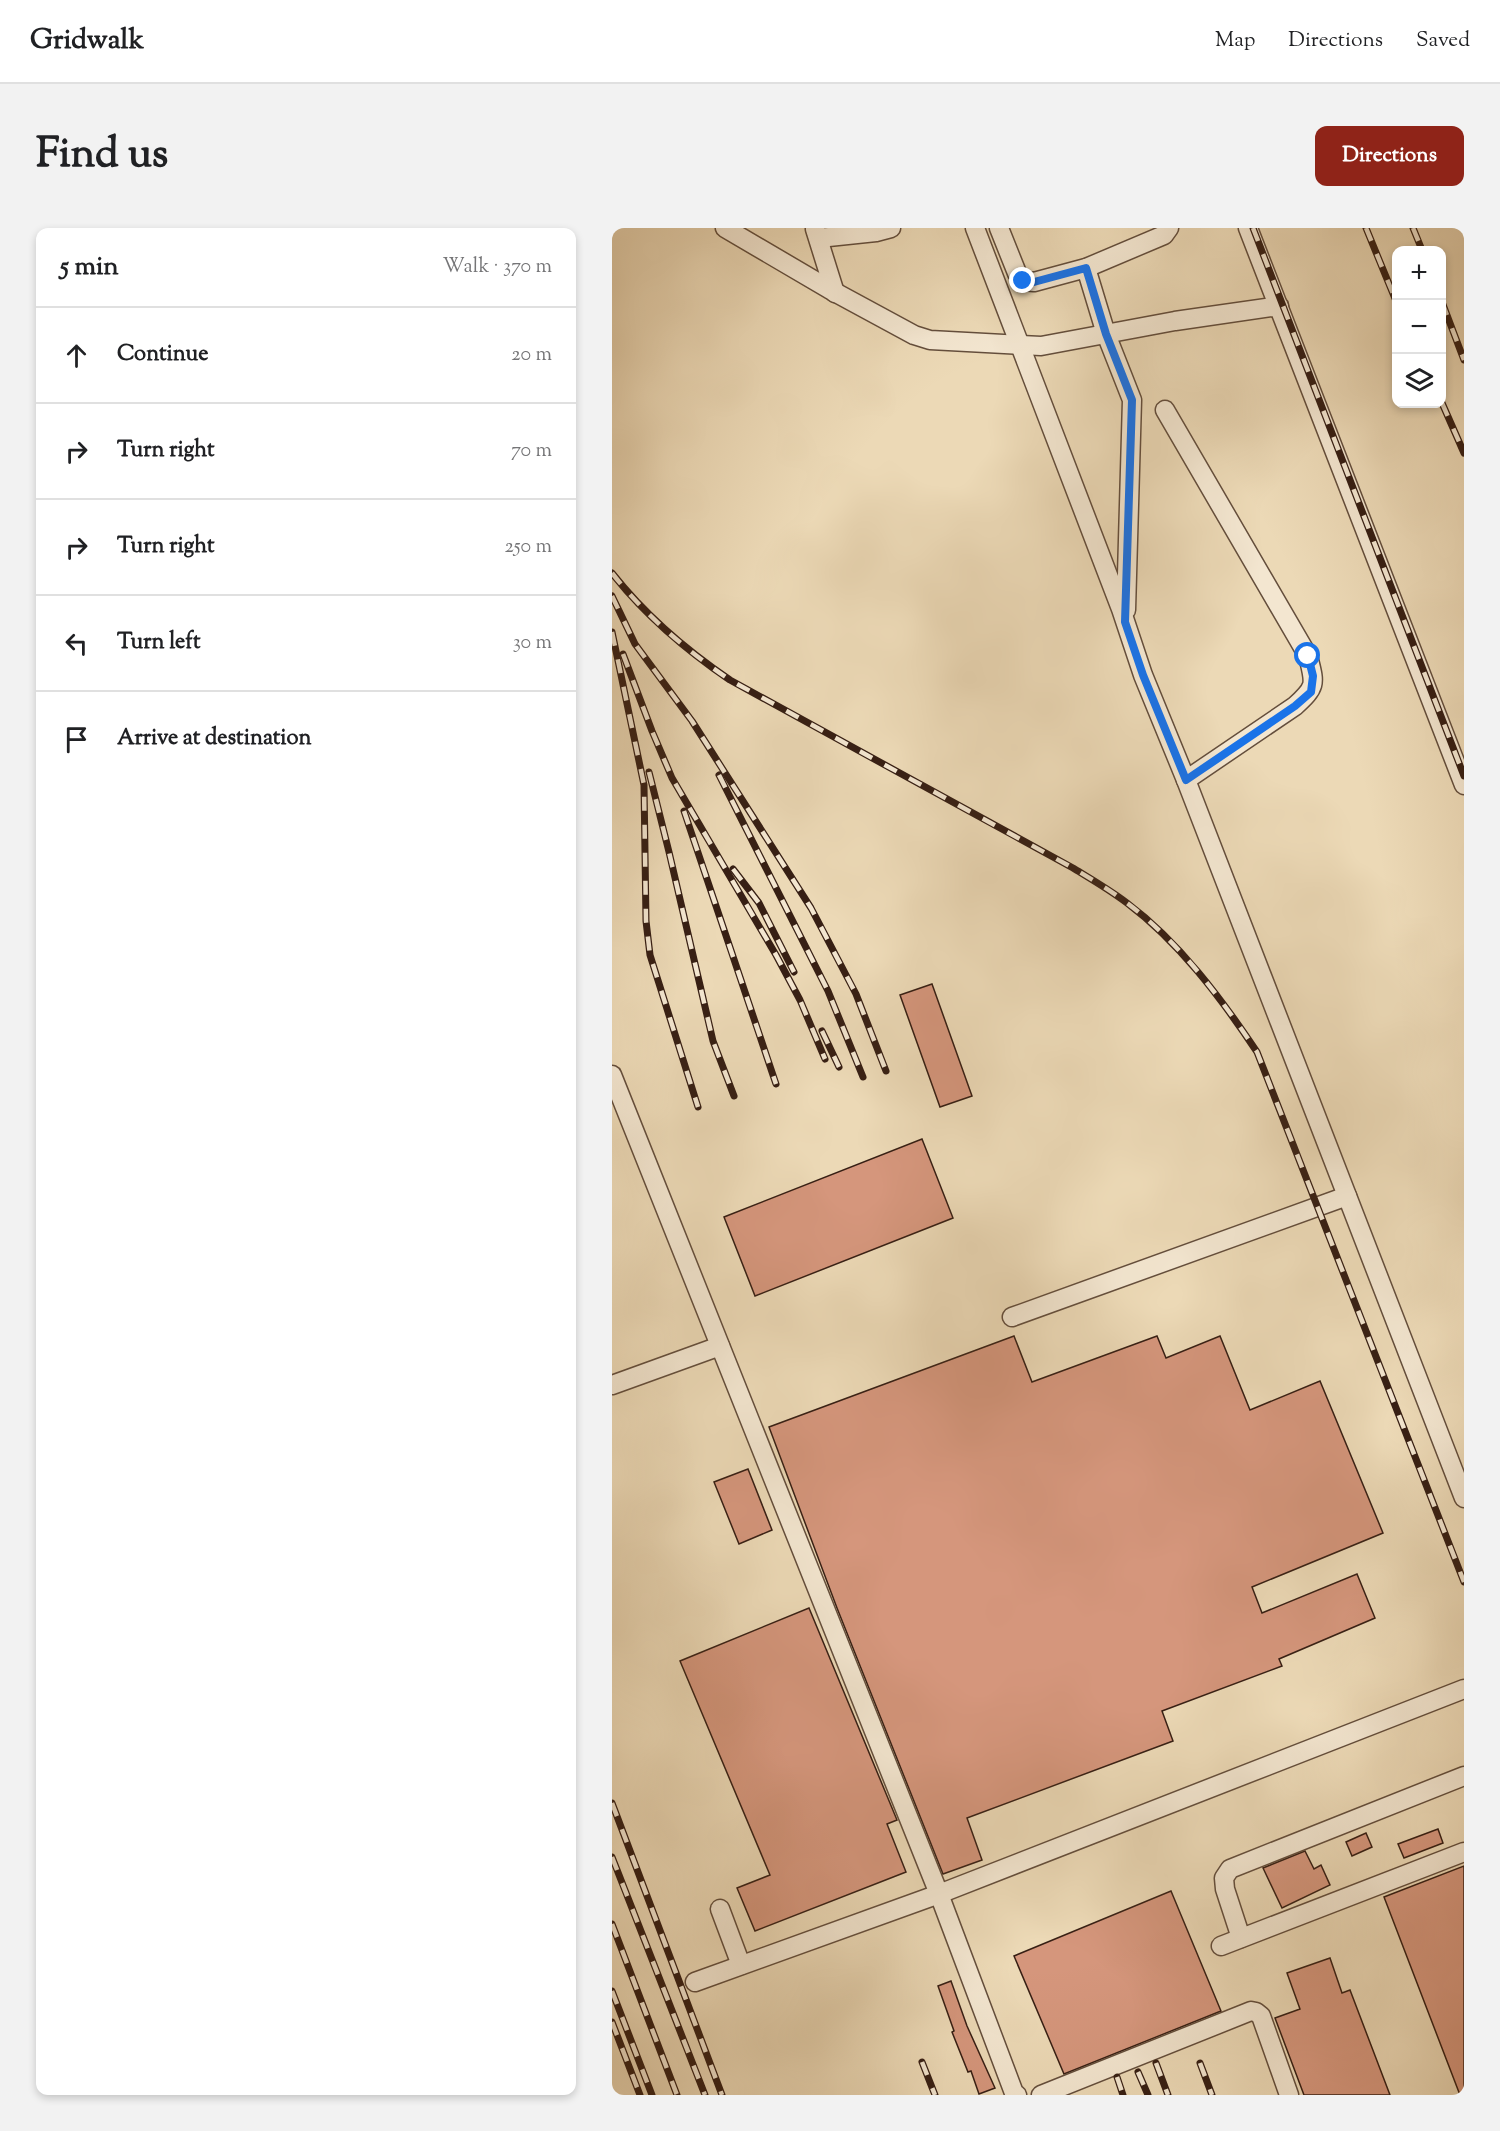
<!DOCTYPE html>
<html lang="en">
<head>
<meta charset="utf-8">
<style>
	:root { --surface:#fff; --page:#f2f2f2; --text:#202124; --muted:#757577; --line:#e0e0e0; --accent:#8f2418 }
	body { margin:0; font-family:"Sorts Mill Goudy",serif; background:var(--page); color:var(--text) }
	.controls { position:absolute; right:18px; top:18px; display:grid; overflow:hidden; border-radius:12px; box-shadow:0 3px 9px #0003 }
	.controls button { width:54px; height:54px; display:grid; place-items:center; padding:0; border:0; border-bottom:2px solid var(--line); background:var(--surface); color:var(--text); font:30px sans-serif }
	.stop { position:absolute; width:18px; height:18px; margin:-14px; border:4px solid #1a73e8; border-radius:50%; background:#fff }
	.stop.end { background:#1a73e8; border-color:#fff; box-shadow:0 2px 6px #0008 }
	.list { margin:0; padding:0; list-style:none }
	h2 { display:flex; justify-content:space-between; align-items:center; height:78px; margin:0; padding:0 24px; font-size:26px }
	h2 small { font-size:20px; font-weight:400; color:var(--muted) }
	.list li { display:grid; grid-template-columns:39px 1fr auto; gap:18px; align-items:center; box-sizing:border-box; height:96px; padding:0 24px; border-top:2px solid var(--line) }
	.list b { display:block; font-size:22px; white-space:nowrap }
	.list em { font-size:20px; font-style:normal; color:var(--muted) }
	.icon { flex:none; width:33px; height:33px; fill:none; stroke:currentColor; stroke-width:2; stroke-linecap:round; stroke-linejoin:round }
	.map { position:relative; flex:none; width:852px; height:1867px; overflow:hidden; border-radius:12px }
	header { display:flex; align-items:center; gap:36px; box-sizing:border-box; height:84px; padding:0 30px; background:var(--surface); border-bottom:2px solid var(--line) }
	header strong { font-size:28px }
	nav { display:flex; gap:33px; margin-inline-start:auto; font-size:21px }
	.intro { display:flex; align-items:center; justify-content:space-between; box-sizing:border-box; height:144px; padding:0 36px }
	h1 { margin:0; font-size:42px }
	.button { padding:15px 27px; border-radius:12px; background:var(--accent); color:#fff; font-size:21px; font-weight:700 }
	main { display:flex; gap:36px; padding:0 36px }
	aside { flex:1; background:var(--surface); border-radius:12px; box-shadow:0 3px 9px #0003 }
	.map>svg:first-child { display:block }
	.building { fill:#d5967c; stroke:#371f14; stroke-width:1.5 }
	.lines { fill:none; stroke-linecap:round; stroke-linejoin:round }
	.minor-casing { stroke:#644e3c; stroke-width:21 }
	.minor { stroke:#f3e6d0; stroke-width:18 }
	.rail-casing { stroke:#371f14; stroke-width:7 }
	.rail { stroke:#f3e6d0; stroke-width:4.5; stroke-dasharray:14; stroke-linecap:butt }
	.route { stroke:#1a73e8; stroke-width:8 }
</style>
</head>
<body>
<header>
<strong>Gridwalk</strong>
<nav><a>Map</a><a>Directions</a><a>Saved</a></nav>
</header>
<div class="intro"><h1>Find us</h1><a class="button">Directions</a></div>
<main>
<aside>
<h2>5 min<small>Walk · 370 m</small></h2>
<ul class="list">
<li><svg class="icon" aria-label="ahead" viewBox="0 0 24 24"><path d="M12 20V5M6 11l6-6 6 6"/></svg><div><b>Continue</b></div><em>20 m</em></li>
<li><svg class="icon" aria-label="right" viewBox="0 0 24 24"><path d="M7 20v-9h11M14 6l5 5-5 5"/></svg><div><b>Turn right</b></div><em>70 m</em></li>
<li><svg class="icon" aria-label="right" viewBox="0 0 24 24"><path d="M7 20v-9h11M14 6l5 5-5 5"/></svg><div><b>Turn right</b></div><em>250 m</em></li>
<li><svg class="icon" aria-label="left" viewBox="0 0 24 24"><path d="M17 20v-9H6M10 6l-5 5 5 5"/></svg><div><b>Turn left</b></div><em>30 m</em></li>
<li><svg class="icon" aria-label="arrive" viewBox="0 0 24 24"><path d="M6 21V4h12l-3 4 3 4H6"/></svg><div><b>Arrive at destination</b></div></li>
</ul>
</aside>
<div class="map">
<svg width="852" height="1867" viewBox="0 0 852 1867">
	<rect width="100%" height="100%" fill="#ecd9b6"/>
	<filter id="stains"><feTurbulence type="fractalNoise" baseFrequency=".00333" numOctaves="4"/><feColorMatrix values="0 0 0 0 .2 0 0 0 0 .09 0 0 0 0 .02 0 0 0 .5 -.17"/></filter>
	<radialGradient id="worn" r=".72"><stop offset=".6" stop-color="#630" stop-opacity="0"/><stop offset="1" stop-color="#630" stop-opacity=".3"/></radialGradient>
	<g class="building">
		<polygon points="320,756 360,868 328,879 288,767"/>
		<polygon points="310,911 341,990 143,1068 112,989"/>
		<polygon points="402,1108 420,1154 545,1108 554,1130 608,1108 638,1182 708,1153 771,1305 640,1359 650,1385 745,1346 763,1390 667,1431 670,1438 550,1483 561,1513 355,1590 370,1632 331,1646 225,1380 157,1199"/>
		<polygon points="136,1241 160,1302 127,1316 102,1254"/>
		<polygon points="197,1380 285,1592 275,1596 294,1644 143,1703 125,1660 158,1647 68,1433"/>
		<polygon points="826,1601 831,1615 792,1630 786,1616"/>
		<polygon points="754,1605 760,1619 740,1628 734,1614"/>
		<polygon points="693,1623 702,1641 709,1637 718,1657 670,1680 651,1640"/>
		<polygon points="852,1638 852,1867 848,1867 772,1669"/>
		<polygon points="559,1663 609,1783 452,1846 402,1728"/>
		<polygon points="718,1730 730,1765 738,1762 778,1867 692,1867 663,1790 688,1781 675,1745"/>
		<polygon points="339,1753 355,1798 383,1860 367,1866 359,1843 356,1844 340,1804 342,1803 326,1758"/>
	</g>
	<g class="lines">
		<g class="minor-casing">
			<g id="minor">
				<polyline points="113,0 217,61 302,107 318,112 429,118 563,93 667,78"/>
				<polyline points="363,0 509,381 531,447 574,552 852,1270"/>
				<polyline points="387,0 405,45 411,53 422,54 474,40 552,7 557,0"/>
				<polyline points="636,0 852,557"/>
				<polyline points="203,1 223,65"/>
				<polyline points="207,10 264,4 279,0"/>
				<polyline points="474,40 494,106 520,172 514,382"/>
				<path d="M553 182 696 428C703 456 705 458 683 478L574 552"/>
				<polyline points="0,847 327,1666 402,1865 405,1867"/>
				<polyline points="400,1089 735,968"/>
				<polyline points="0,1157 108,1118"/>
				<polyline points="108,1681 129,1737"/>
				<polyline points="629,1710 613,1661 612,1650 618,1641 852,1548"/>
				<polyline points="609,1718 852,1624"/>
				<polyline points="83,1754 327,1666 852,1461"/>
				<polyline points="429,1867 639,1783 644,1784 649,1788 677,1867"/>
			</g>
		</g>
		<use href="#minor" class="minor"/>
		<g class="rail-casing">
			<g id="rail">
				<polyline points="641,0 852,548"/>
				<polyline points="754,0 784,73"/>
				<polyline points="801,0 810,22"/>
				<polyline points="830,74 852,132"/>
				<polyline points="830,175 852,225"/>
				<path d="M0 345C33 387 74 422 118 452L461 640C479 651 498 662 515 675 567 714 609 770 645 824L852 1354"/>
				<polyline points="0,368 23,416 80,493 199,680 244,766 274,843"/>
				<polyline points="0,404 32,557 34,693 38,727 86,879"/>
				<polyline points="11,426 40,503 60,550 164,727 188,772 213,831"/>
				<polyline points="37,544 57,624 101,813 122,868"/>
				<polyline points="107,547 216,763 251,849"/>
				<polyline points="72,583 164,856"/>
				<polyline points="121,641 147,675 182,744"/>
				<polyline points="210,803 227,839"/>
				<polyline points="0,1575 110,1867"/>
				<polyline points="0,1629 93,1867"/>
				<polyline points="0,1696 65,1867"/>
				<polyline points="0,1763 40,1867"/>
				<polyline points="0,1794 28,1867"/>
				<polyline points="310,1834 323,1867"/>
				<polyline points="544,1835 556,1867"/>
				<polyline points="588,1835 600,1867"/>
				<polyline points="526,1844 536,1867"/>
				<polyline points="505,1849 511,1867"/>
			</g>
		</g>
		<use href="#rail" class="rail"/>
	</g>
	<g class="lines">
		<polyline class="route" points="411,53 422,54 474,40 494,106 520,172 513,394 531,447 574,552 683,478 699,464 701,448 696,428"/>
	</g>
	<rect width="100%" height="100%" filter="url(#stains)"/>
	<rect width="100%" height="100%" fill="url(#worn)"/>
</svg>
<div class="controls">
<button>+</button>
<button>−</button>
<button><svg class="icon" aria-label="layers" viewBox="0 0 24 24"><path d="M12 4l9 5-9 5-9-5zM3 14l9 5 9-5"/></svg></button>
</div>
<div class="stop" style="left:696px;top:428px"></div>
<div class="stop end" style="left:411px;top:53px"></div>
</div>
</main>
</body>
</html>
